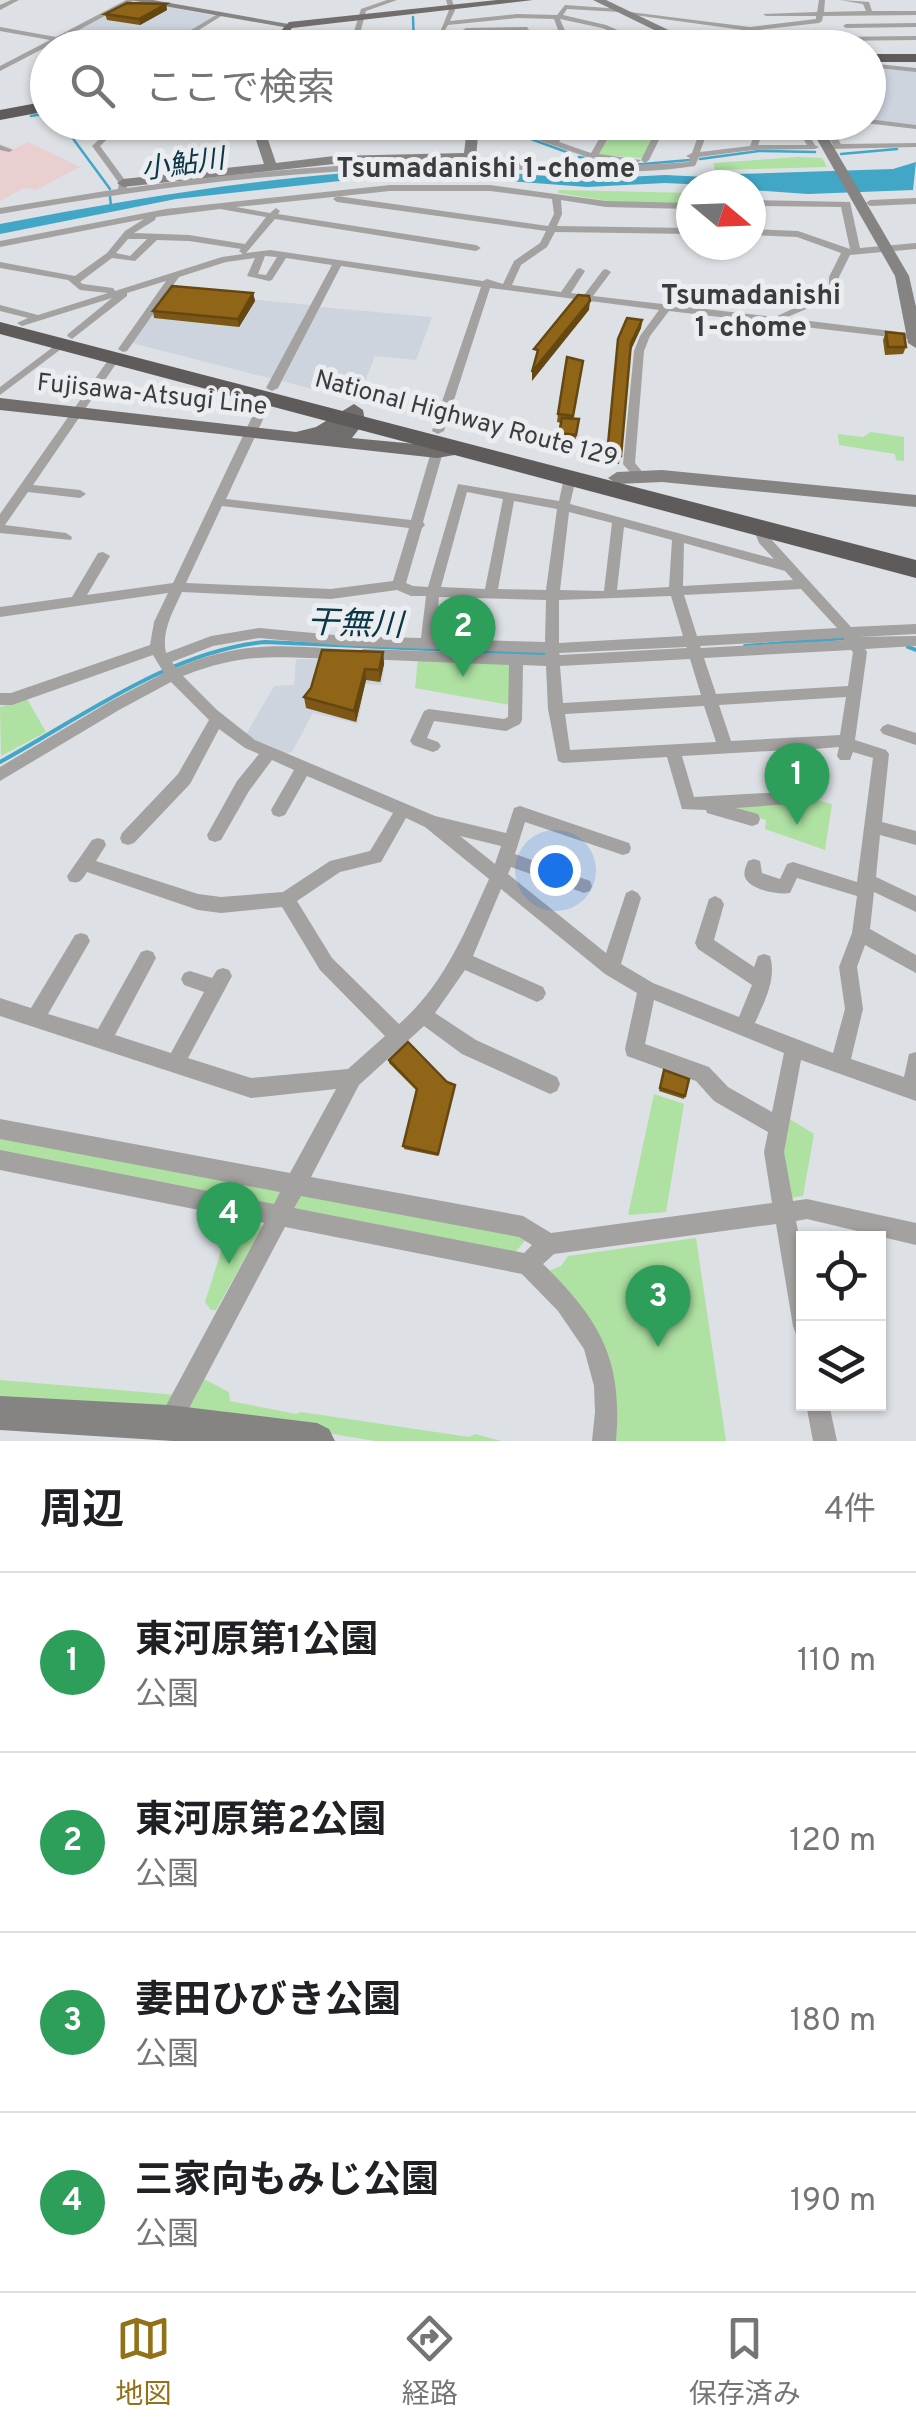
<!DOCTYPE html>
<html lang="ja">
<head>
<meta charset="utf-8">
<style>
	:root { --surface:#fff; --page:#f6f6f6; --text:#202124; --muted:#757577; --line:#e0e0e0; --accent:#927118 }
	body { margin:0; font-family:Overpass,"Noto Sans JP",sans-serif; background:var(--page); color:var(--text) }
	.controls { position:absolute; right:30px; bottom:30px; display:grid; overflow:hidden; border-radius:0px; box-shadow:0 2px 8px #0004 }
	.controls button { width:90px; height:90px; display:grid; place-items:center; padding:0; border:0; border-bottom:2px solid var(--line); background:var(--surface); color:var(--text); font:50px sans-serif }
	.compass { position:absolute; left:676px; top:170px; width:90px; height:90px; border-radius:50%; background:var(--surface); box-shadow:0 2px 8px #0004; rotate:109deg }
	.you { position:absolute; left:555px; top:870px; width:35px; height:35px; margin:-25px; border:8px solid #fff; border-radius:50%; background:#1a73e8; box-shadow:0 0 0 15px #1a73e833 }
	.badge { display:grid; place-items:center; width:65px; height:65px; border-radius:50%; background:var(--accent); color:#fff; font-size:32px; font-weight:700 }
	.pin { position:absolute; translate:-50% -82px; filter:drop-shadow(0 2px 5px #0008) }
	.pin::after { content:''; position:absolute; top:52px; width:35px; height:30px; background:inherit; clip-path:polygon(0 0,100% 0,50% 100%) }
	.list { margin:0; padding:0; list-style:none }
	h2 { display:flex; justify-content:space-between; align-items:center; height:130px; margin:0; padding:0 40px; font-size:42px }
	h2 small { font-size:32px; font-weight:400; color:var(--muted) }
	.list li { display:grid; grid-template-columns:65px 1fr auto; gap:30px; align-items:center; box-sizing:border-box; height:180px; padding:0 40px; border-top:2px solid var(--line) }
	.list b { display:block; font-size:38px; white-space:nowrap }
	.list p { margin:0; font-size:32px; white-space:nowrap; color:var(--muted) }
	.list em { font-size:32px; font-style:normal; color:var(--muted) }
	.icon { flex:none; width:55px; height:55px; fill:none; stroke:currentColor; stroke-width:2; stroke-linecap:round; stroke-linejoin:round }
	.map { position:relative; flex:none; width:916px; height:1441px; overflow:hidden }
	.search { position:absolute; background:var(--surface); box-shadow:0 2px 8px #0004; left:30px; right:30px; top:30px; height:110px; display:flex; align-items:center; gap:25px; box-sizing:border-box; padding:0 35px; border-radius:55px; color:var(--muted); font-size:38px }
	.sheet { height:850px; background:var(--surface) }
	nav { display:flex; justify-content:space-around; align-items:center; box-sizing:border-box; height:140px; border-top:2px solid var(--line); background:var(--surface); font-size:28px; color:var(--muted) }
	nav a { display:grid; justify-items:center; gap:5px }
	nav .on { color:var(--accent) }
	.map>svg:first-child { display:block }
	.built { fill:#cdd4de }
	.medical { fill:#e9cfcf }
	.green { fill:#aee1a2 }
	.water { fill:#42a6c7 }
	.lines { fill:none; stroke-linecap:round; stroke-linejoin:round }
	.stream-far1 { stroke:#42a6c7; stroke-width:2.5 }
	.stream { stroke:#42a6c7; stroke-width:4 }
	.river { fill:#42a6c7; fill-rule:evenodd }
	.street { fill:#a4a1a1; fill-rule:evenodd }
	.secondary { fill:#868383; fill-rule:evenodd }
	.primary { fill:#716d6d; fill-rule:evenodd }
	.highway { fill:#5f5b5a; fill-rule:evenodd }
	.wall { fill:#7c5715 }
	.shaded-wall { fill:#654711 }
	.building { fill:#906518; stroke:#654711; stroke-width:2.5 }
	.labels { text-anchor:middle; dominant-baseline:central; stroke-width:10; stroke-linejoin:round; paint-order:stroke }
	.far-street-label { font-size:25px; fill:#3b3c3e; stroke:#ebedf1 }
	.far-water-label { font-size:28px; font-style:italic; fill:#093745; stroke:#ebedf1 }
	.far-neighbourhood-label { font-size:28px; font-weight:bold; fill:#3b3c3e; stroke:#ebedf1 }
	.water-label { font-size:32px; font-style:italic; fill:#093745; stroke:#ebedf1 }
</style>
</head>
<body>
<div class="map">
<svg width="916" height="1441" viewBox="0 0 916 1441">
	<rect width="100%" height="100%" fill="#dde0e4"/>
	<g class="built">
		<polygon points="141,2 215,16 162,47 112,47 62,39 118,8"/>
		<polygon points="868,67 916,72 916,126 869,120"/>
		<polygon points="166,292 312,305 273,379 132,343"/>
		<polygon points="319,307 432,317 416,360 375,356 357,401 282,381"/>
		<polygon points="296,659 385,660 382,685 365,684 358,724 313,713 292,752 283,754 246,735 274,686 294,685"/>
	</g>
	<polygon class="medical" points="28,142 80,167 36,190 24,188 0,201 0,144 14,149"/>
	<g class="green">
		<polygon points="615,125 657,131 643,158 598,155"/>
		<polygon points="798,157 822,158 827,167 715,170 713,163"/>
		<polygon points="559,190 691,193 691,205 608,201 558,193"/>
		<polygon points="871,432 904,437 904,461 896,460 895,454 839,445 838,434 863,437"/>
		<polygon points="418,659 506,662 510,666 510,705 415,688"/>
		<polygon points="27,699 46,732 1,756 0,707"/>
		<polygon points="817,800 832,804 825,850 765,829 766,820 738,811 739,806"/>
		<polygon points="654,1094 684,1104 666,1212 628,1215"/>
		<polygon points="788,1118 814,1134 803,1196 790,1198 781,1154"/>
		<polygon points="0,1133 287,1187 276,1207 0,1155"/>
		<polygon points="299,1190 508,1232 526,1239 514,1254 288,1209"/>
		<polygon points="232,1217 260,1221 262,1227 216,1310 211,1310 205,1302"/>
		<path d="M696 1238 726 1441H612C628 1364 589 1331 548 1271L561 1266 568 1256Z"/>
		<polygon points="200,1377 229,1392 230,1401 296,1414 301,1412 469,1437 475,1434 501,1441 375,1441 189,1410 187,1402"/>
		<polygon points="0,1380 177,1395 169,1410 0,1401"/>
	</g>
	<polygon class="water" points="916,162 913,190 808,194 751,190 751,185 739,185 737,174 893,169"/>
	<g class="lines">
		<g class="stream-far1">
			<polyline points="413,17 414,48"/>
			<polyline points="31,116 48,113"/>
			<polyline points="66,122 74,140 110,189"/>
			<polyline points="484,122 572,154"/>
			<polyline points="841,154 897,149"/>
			<polyline points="579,157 631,165 690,160"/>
			<polyline points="700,159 759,151 815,152"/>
			<polyline points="110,197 111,206"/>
			<polyline points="826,640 845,638"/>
		</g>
		<g class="stream">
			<polyline points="745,646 845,638"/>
			<polyline points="908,647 916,650"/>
			<path d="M0 762C82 717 171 651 265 642L546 654"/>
		</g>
		<path class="river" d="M440 168 587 179 665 175 772 180 779 184 772 188 665 183 587 187 440 176 367 178 176 199 0 234V224C146 196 291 172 440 168Z"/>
		<g class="street">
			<polygon points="11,0 19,0 0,10 0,5"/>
			<polygon points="126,0 134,0 64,38 111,48 93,48 58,41 0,71 0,66 50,40 0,31 0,27 56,37"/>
			<polygon points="387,0 397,0 366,11 358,41 389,41 391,44 356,45 356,48 349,48 349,45 322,45 321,48 314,48 319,41 351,41 361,9"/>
			<path d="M446 0H452L455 10 450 21 517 14 557 15 565 5 622 9 620 12 567 9 563 15 606 25 631 36 664 29 667 31 625 41 569 42 571 48H564L562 42 436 45 434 42 561 38 554 19 517 18 448 25 445 30H441L449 10ZM560 19 602 28 624 37 568 38Z"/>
			<polygon points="819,0 825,0 824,12 866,11 863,4 840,0 869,2 872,11 916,11 916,15 823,16 822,21 819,23 750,31 627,14 630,12 750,27 816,19 816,16 766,16 763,14 817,12"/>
			<polygon points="221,12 223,15 170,48 161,48"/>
			<polygon points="916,23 916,27 846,28 843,26 846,24"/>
			<polygon points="527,27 529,30 466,32 463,30 466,28"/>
			<polygon points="700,33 739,38 916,36 916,40 739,42 700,37 682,41 679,39"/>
			<polygon points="868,63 916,68 916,72 868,67"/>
			<polygon points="868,119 916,125 916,129 865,123 868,122"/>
			<path d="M91 122H104L118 129 100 146 127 183V188C232 173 339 163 445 162 527 161 607 169 689 162L690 158 686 156 692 153 703 122H711L700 152 750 146 759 122H767L758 145H807L793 122H801L815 145 819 147 815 149 753 150 699 157 695 166C602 180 507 165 414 168 273 172 137 190 0 214V208L118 189 119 183 92 146 109 130Z"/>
			<polygon points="512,122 520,122 517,127 552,140 564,122 572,122 559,142 591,153 609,122 617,122 599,154 641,160 660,122 668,122 649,160 645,163 641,160 637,163 587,157 509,130"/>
			<polygon points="820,122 828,122 841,144 916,143 916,147 830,149 829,147 833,145"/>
			<polygon points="0,145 13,150 9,152 0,150"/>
			<path d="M390 185H490L606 201 691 203V209L606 207 561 200 562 214 557 226 691 228V234L555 232 547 247 521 265 512 285 561 292 577 269 580 268 585 271 571 293 584 295 603 270 606 269 611 272 593 296 775 317 829 292V277L841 253 797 237 751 235V229L798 231 850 249 841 207 751 206V200L850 202 860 248 916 243V249L850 255 839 277 841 289 837 296 785 318 916 334V340L669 311 650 336 644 351 635 463 645 475 639 479 635 478 623 464 634 351 640 336 659 310 490 288 444 431 438 434 432 431 481 287 341 266 278 388 272 391 266 388 332 265 286 258 272 280 269 281 247 276 255 258 226 262 179 277 127 351 123 352 118 349 166 281 127 293V296L72 339 67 336 68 334 112 298 22 326 17 323 28 318 0 311V305L38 315 108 293 80 290 68 280 0 268V262L75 276 107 253 125 231 144 219 0 247V241L166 209ZM390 191H490L552 199 554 214 548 226 337 196 333 199 337 202 546 231 540 243 514 261 503 284 487 279 483 281 270 250 246 253 275 219 476 251 481 248 476 245 278 214 280 211 276 208 270 213 236 207ZM220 209 266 217 245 244 189 235 134 233 155 220 156 217ZM128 239H147L130 256 116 253ZM157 240 189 241 241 249 239 251 243 254 222 257 115 291 113 288 83 284 80 282 112 258 135 261ZM265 256 277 257 266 275 258 274Z"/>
			<polygon points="916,198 916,204 870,206 866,203 870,200"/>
			<polygon points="725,245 735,245 736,255 730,255"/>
			<polygon points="61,341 66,344 65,346 0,395 0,387"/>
			<polygon points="115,355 120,358 33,485 80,490 86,494 80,498 28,492 5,525 66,533 72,537 71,540 0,533 0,514 111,356"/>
			<path d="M267 395 273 398 226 499 411 520 431 452 433 449H441L443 452 423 522 425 525 422 528 406 583 413 586 428 587 458 484 559 501 564 478 570 474 576 478 570 504 774 559 759 543 753 528 759 524 763 525 770 538 851 627 916 624V634L858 637 916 636V646L865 649 867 652 855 740 886 750 889 754 882 822 916 831V845L880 835 876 877 916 896V912L874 892 870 929 916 955V973L865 945 857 967 863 1009 851 1059 904 1077 909 1054 916 1052V1101L801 1060 784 1152 793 1201 807 1199 916 1223V1245L807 1219 796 1221 804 1261V1337L796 1334 793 1326 776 1224 554 1254 543 1264C600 1320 623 1359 616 1441H592L595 1412 594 1386 584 1349 558 1311 522 1274 285 1227 177 1431 169 1435 161 1431 157 1423 161 1415 264 1223 0 1170V1150L274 1204 280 1192 0 1139V1119L290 1173 336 1089 251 1098 0 1016V998L31 1008 75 935 81 933 87 935 90 941 48 1014 98 1029 141 952 147 950 153 952 156 958 115 1035 171 1053 204 992 184 985 181 979 184 973 190 971 212 978 217 970 223 968 229 970 232 976 188 1058 251 1078 348 1069 385 1036 320 970 282 907 221 913 198 910 87 872C82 880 79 885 69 881L67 876 92 840 98 838 104 840 106 845 96 861 198 894 221 897 283 892 330 861 370 851 393 813 307 776 285 815 279 817 273 815 271 810 294 770 272 760 249 791 221 840 215 842 209 840 207 835 237 781 259 754 245 748 219 729 190 784 134 843 128 845 122 843 120 838 122 833 178 774 209 720 171 682 119 710 0 781V767L109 702 164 673 153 655 12 705H0V693H11L150 645 154 622 168 593 0 617V607L72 597 98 553 103 552 110 556 87 595 173 583 261 398ZM467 492 503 499 485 589 441 587ZM514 501 557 509 546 590 498 589ZM222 506 409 528 393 581 331 589 186 583ZM569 512 612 523 604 591 560 590ZM624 527 672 540 669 587 617 590ZM684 543 785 571 793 580 683 586ZM801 589 837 628 697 636 684 595ZM397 590 411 596H426L421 638 346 636 259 628 211 636 166 653C161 632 173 611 182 592L331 599ZM671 596 683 636 559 643V600ZM439 597 546 600 545 642 435 639ZM259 638 346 646 545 653V655L363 649 356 654 363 659 509 665 508 717 504 719 429 709 424 711 410 741 413 745 433 752 438 750 441 746 438 742 427 738 434 721 506 731 520 724 522 720 523 665 546 666 548 709 558 761 563 763 667 757 682 809 706 810 707 813 752 826 758 824 760 819 758 814 736 808 816 802 818 797 802 750 839 747 837 756 840 760H850L853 752 873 758 857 882 793 862 787 864 780 879 762 873 760 861 754 859 748 861C746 866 743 872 745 877 749 890 780 895 790 893L797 878 857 896 852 933 839 967 845 1009 833 1053 755 1023C764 1002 777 979 770 956L764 954 758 956 754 967 714 940 724 904 721 899 715 896 709 899 695 943 698 949 752 985 739 1017 653 983 621 964 641 898 638 893 632 890 626 893 606 953 508 874 511 867 584 893 590 891 592 886 590 881 515 854 525 822 623 855 629 853 631 848 629 843 520 806 514 808 506 833 435 816 255 740 217 710 183 676C244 652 277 657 340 659L347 654 345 650C332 648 319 648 306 647 257 644 222 649 176 668L172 662 213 646ZM843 638 845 640 701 648 700 646ZM686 647 687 648 560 655 559 653ZM851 650 853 652 848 686 716 694 704 658ZM690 659 701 695 563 703 560 666ZM846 697 840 735 731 741 719 705ZM704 706 716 742 570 750 565 714ZM787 750 800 791 694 797 682 756ZM406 818 425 827 489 879C465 932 444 985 399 1024L332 958 297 901 340 872 381 862ZM460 836 501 846 495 864ZM501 889 605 974 637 993 625 1049 627 1056 696 1081 714 1101 768 1132 764 1152 772 1203 551 1233 523 1216 311 1177 359 1085 424 1026 462 1054 550 1094 557 1091 560 1084 557 1077 476 1040 435 1013 465 970 537 1002 543 999 546 993 543 987 473 956ZM654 1000 784 1053 772 1112 728 1087 709 1067 645 1044ZM301 1196 519 1237 532 1245 524 1253 294 1208Z"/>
			<polygon points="888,724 916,733 916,745 883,734 880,730 883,726"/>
			<polygon points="806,1404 829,1404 837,1441 813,1441"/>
		</g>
		<g class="secondary">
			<polygon points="130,0 153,0 294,25 289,28"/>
			<polygon points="593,0 606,0 706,48 691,48"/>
			<polygon points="153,122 213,122 114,133 108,129"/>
			<polygon points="250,122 262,122 276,163 334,156 464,153 467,128 459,122 479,126 476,157 470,161 334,164 123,187 117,183 123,179 264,164"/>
			<polygon points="807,122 819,122 909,276 916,307 916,348 908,343 895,276"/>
			<polygon points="662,470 916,495 916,507 662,482 617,484 608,478 617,472"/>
			<polygon points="0,1396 169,1405 317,1423 329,1429 335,1441 173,1441 0,1430"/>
		</g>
		<g class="primary">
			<polygon points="497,0 533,0 292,28 277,48 265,48 289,22"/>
			<polygon points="0,398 296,432 316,427 354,404 363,410 365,421 352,438 437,446 459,443 469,449 466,453 437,458 0,410"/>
		</g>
		<g class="highway">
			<rect x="868" y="54" width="48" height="8"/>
			<polygon points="48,101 48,111 0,120 0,110"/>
			<polygon points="0,322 916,560 916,578 0,334"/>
		</g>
	</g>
	<g class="wall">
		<polygon points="166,4 167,10 140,25 107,20 105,14"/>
		<polygon points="253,293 255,301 239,327 154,318 153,311"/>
		<polygon points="642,320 641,328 631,350 619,464 606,463 618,339"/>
		<polygon points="886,332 906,347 903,354 885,355 883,340"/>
		<polygon points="582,368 573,419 579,419 575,443 559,441 561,423 557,422 558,414"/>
		<polygon points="383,652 384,664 380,682 366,680 356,722 306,708 304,697"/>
		<polygon points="389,1060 447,1082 438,1156 404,1149 417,1091 389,1063"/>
		<polygon points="664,1070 685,1096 684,1099 659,1091"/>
	</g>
	<g class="shaded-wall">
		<polygon points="166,4 167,10 140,25 139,19"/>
		<polygon points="253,293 255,301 239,327 238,319"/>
		<polygon points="590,301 589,310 532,381 532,372"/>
		<polygon points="642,320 641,328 630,351 631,343"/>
		<polygon points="383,652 384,664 380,682 379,670"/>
		<polygon points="365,669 366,680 356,722 354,711"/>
	</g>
	<g class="building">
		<polygon points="127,3 166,4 139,19 105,14"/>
		<polygon points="172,286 253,293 238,319 153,311"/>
		<polygon points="578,295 589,296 590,301 532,372 538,350 534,349"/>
		<polygon points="627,318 642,320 631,343 621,456 607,455 618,339"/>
		<polygon points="886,332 904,334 906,347 888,347"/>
		<polygon points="567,357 583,361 573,416 558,414"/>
		<polygon points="562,418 579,419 576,435 559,433"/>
		<polygon points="322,650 383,652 379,670 365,669 354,711 304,697 311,688"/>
		<polygon points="408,1042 447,1082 455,1085 438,1154 403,1146 417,1089 389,1060"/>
		<polygon points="664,1070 689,1079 685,1096 660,1088"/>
	</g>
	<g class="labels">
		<g class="far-street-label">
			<text transform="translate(152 396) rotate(6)">Fujisawa-Atsugi Line</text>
			<text transform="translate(466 420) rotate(15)">National Highway Route 129</text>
		</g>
		<g class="far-water-label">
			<text transform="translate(183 166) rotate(-8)">小鮎川</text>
		</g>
		<g class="far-neighbourhood-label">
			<text x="486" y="170">Tsumadanishi 1-chome</text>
			<text x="751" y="297">Tsumadanishi<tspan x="751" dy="32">1-chome</tspan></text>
		</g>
		<g class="water-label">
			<text transform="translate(355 626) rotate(2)">干無川</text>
		</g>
	</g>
</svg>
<div class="controls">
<button><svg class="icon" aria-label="locate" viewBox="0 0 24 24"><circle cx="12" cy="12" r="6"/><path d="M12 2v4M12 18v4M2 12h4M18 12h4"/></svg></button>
<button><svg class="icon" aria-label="layers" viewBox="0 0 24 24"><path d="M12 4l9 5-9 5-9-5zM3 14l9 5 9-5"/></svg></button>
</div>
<svg class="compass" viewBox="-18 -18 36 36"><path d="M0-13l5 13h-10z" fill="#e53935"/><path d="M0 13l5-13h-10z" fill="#757577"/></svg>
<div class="you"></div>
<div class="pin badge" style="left:797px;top:825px;background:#2e9e5b">1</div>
<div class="pin badge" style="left:463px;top:677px;background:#2e9e5b">2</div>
<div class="pin badge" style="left:658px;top:1347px;background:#2e9e5b">3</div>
<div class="pin badge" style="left:229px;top:1264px;background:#2e9e5b">4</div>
<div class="search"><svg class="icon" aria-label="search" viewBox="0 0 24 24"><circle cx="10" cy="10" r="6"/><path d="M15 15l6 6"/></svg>ここで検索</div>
</div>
<section class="sheet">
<h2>周辺<small>4件</small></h2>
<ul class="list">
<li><span class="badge" style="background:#2e9e5b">1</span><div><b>東河原第1公園</b><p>公園</p></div><em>110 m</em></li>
<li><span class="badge" style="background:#2e9e5b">2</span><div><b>東河原第2公園</b><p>公園</p></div><em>120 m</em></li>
<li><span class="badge" style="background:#2e9e5b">3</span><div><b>妻田ひびき公園</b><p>公園</p></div><em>180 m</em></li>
<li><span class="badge" style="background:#2e9e5b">4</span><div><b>三家向もみじ公園</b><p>公園</p></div><em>190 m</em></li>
</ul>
</section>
<nav>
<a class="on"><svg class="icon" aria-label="map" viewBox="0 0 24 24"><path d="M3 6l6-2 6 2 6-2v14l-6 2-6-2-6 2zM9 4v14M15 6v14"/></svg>地図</a>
<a><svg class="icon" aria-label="directions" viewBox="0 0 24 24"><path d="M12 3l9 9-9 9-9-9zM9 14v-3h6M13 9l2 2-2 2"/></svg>経路</a>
<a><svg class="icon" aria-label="saved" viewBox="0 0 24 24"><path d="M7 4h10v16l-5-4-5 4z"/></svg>保存済み</a>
</nav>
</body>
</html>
